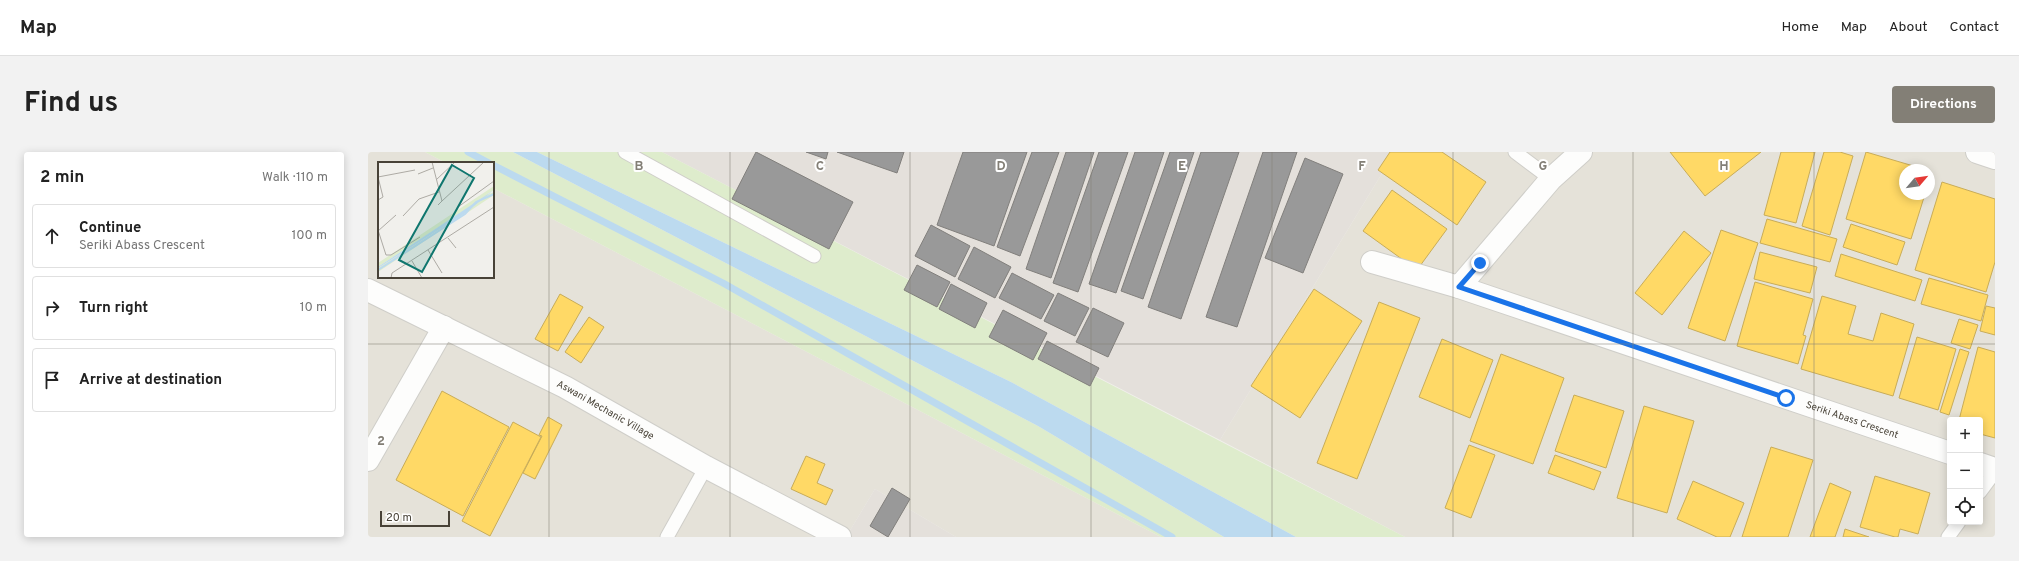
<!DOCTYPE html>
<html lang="en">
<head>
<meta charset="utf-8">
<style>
	:root { --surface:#fff; --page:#f2f2f2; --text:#222; --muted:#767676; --line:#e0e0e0; --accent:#837f76 }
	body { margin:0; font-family:Overpass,sans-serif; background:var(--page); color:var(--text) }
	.controls { position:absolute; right:12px; bottom:12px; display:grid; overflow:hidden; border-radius:4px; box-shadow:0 2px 10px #0003 }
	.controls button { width:36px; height:36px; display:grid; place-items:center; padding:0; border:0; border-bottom:1px solid var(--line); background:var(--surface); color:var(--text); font:20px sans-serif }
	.compass { position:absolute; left:1531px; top:12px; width:36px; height:36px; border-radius:50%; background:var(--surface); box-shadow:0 2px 10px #0003; rotate:61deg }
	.scale { position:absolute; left:12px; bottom:10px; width:70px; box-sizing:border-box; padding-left:4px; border:2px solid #484237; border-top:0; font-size:11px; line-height:14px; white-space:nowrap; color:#484237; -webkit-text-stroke:3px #fff; paint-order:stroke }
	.stop { position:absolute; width:12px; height:12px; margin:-9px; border:3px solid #1a73e8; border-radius:50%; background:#fff }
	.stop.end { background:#1a73e8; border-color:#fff; box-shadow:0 1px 4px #0008 }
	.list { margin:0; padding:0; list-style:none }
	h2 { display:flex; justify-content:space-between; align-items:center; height:52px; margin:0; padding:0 16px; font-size:17px }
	h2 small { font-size:13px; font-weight:400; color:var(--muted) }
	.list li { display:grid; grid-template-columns:26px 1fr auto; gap:12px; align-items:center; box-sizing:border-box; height:64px; margin:0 8px 8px; padding:0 8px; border:1px solid var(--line); border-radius:4px }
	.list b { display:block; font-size:15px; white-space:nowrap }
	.list p { margin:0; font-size:13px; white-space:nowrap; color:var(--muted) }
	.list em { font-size:13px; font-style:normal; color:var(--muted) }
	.icon { flex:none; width:22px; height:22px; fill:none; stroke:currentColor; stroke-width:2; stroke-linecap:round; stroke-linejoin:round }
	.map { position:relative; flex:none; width:1627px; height:385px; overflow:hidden; border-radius:4px }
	header { display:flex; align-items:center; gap:24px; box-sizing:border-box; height:56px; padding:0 20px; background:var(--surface); border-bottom:1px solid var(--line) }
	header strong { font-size:19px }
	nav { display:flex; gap:22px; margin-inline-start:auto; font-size:14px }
	.intro { display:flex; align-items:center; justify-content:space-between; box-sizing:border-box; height:96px; padding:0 24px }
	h1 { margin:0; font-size:28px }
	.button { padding:10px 18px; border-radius:4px; background:var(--accent); color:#fff; font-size:14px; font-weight:700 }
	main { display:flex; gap:24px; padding:0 24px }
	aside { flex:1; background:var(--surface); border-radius:4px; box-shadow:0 2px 10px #0003 }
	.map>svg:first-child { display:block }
	.residential { fill:#e5e2d9; fill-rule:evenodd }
	.industrial { fill:#e4e0db }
	.green { fill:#deeccc }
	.water { fill:#bcdaef }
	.homes { fill:#ffd966; stroke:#c8ac58 }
	.industry { fill:#999; stroke:#817f7c }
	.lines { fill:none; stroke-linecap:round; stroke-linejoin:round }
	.stream { stroke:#bcdaef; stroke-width:7 }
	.service-casing { stroke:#cfcec9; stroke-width:15 }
	.minor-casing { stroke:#cfcec9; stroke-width:24 }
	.service { stroke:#fdfdfc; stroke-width:13 }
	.minor { stroke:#fdfdfc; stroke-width:22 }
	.route { stroke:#1a73e8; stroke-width:5 }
	.grid { fill:none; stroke:#837f76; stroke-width:1; stroke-opacity:0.55 }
	.labels { text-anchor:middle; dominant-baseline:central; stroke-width:4; stroke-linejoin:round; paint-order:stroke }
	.street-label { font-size:10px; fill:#484237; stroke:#fff }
	.inset-river { fill:none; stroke:#bcdaef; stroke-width:2 }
	.inset-road { fill:none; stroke:#adaaa4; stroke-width:1 }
	.view { fill:#0f766e; fill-opacity:0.15; stroke:#0f766e; stroke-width:2 }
	.inset-edge { fill:none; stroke:#484237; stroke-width:2 }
	.grid-label { font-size:13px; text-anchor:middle; font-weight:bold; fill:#837f76; stroke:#fff; stroke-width:4; stroke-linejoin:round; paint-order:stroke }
</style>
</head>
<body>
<header>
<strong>Map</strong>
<nav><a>Home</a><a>Map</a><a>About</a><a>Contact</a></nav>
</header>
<div class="intro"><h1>Find us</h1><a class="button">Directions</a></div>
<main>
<aside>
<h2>2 min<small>Walk · 110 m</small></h2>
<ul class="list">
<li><svg class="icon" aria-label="ahead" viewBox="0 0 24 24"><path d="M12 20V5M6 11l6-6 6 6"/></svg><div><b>Continue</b><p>Seriki Abass Crescent</p></div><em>100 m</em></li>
<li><svg class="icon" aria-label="right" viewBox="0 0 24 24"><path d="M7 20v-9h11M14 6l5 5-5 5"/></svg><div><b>Turn right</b></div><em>10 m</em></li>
<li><svg class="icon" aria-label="arrive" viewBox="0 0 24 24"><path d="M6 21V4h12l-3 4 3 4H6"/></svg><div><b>Arrive at destination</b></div></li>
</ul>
</aside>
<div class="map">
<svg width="1627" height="385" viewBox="0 0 1627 385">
	<rect width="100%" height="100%" fill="#f1f0ec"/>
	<g class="residential">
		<polygon points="0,0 57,0 78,11 11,11 11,125 125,125 125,36 793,385 588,385 507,337 478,385 0,385"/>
		<path d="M1027 0H1627V385H1037L852 288ZM1537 18H1561V42H1537ZM1582 268H1612V370H1582Z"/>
	</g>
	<g class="industrial">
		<polygon points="294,0 1027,0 852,288"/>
		<polygon points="507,337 588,385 478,385"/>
	</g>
	<g class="green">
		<polygon points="57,0 145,0 670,274 856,385 793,385 125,36 125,11 78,11"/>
		<polygon points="169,0 294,0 1037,385 928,385 643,230"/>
	</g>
	<polygon class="water" points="145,0 169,0 643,230 928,385 856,385 670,274"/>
	<g class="homes">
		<polygon points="1022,0 1074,0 1118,30 1089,73 1010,18"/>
		<polygon points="1302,0 1393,0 1337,44"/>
		<polygon points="1413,0 1447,0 1428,71 1396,63"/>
		<polygon points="1456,0 1472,0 1485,4 1462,83 1434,74"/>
		<polygon points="1498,0 1559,18 1537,18 1537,42 1557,42 1543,87 1478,67"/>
		<polygon points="1574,30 1627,47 1627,110 1618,140 1547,118"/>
		<polygon points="1024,38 1079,77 1049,118 995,79"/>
		<polygon points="1399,67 1469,87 1462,110 1392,91"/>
		<polygon points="1483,72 1537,90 1529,113 1475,95"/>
		<polygon points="1353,78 1390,91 1357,189 1320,176"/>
		<polygon points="1316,79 1343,101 1294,163 1267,141"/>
		<polygon points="1392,100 1449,115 1442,141 1386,127"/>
		<polygon points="1473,102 1554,128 1547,149 1467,124"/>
		<polygon points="1561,126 1620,143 1613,169 1553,152"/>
		<polygon points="1387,130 1445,147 1435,183 1438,184 1430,212 1369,194"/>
		<polygon points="946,137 994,169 932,266 883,234"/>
		<polygon points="192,142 215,155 190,199 167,187"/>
		<polygon points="1454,144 1488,154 1480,182 1505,189 1513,161 1546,172 1525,244 1433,217"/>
		<polygon points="1011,150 1052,166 989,327 949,311"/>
		<polygon points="1618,154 1627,156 1627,183 1612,179"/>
		<polygon points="221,165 236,175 213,211 197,200"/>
		<polygon points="1591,167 1610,173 1602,197 1583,191"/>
		<polygon points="1549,185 1588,197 1570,258 1531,246"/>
		<polygon points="1074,187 1125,208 1102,266 1051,245"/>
		<polygon points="1610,195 1627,200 1627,286 1612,282 1612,268 1591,268"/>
		<polygon points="1592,197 1601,200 1581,263 1572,260"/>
		<polygon points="1133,202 1196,226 1165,312 1102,289"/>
		<polygon points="74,239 141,275 95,364 28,328"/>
		<polygon points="1206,243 1256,259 1238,316 1187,299"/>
		<polygon points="1276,254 1326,269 1299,361 1249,346"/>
		<polygon points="180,265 194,273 167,327 155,321 174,284 171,283"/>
		<polygon points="145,270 173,285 122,384 94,369"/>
		<polygon points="1101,293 1127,303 1103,366 1077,356"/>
		<polygon points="1403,295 1445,308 1420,385 1374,385"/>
		<polygon points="1187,303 1233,320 1226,338 1180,321"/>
		<polygon points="438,304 457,312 449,331 465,338 458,353 423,337"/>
		<polygon points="1507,324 1562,341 1550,382 1532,377 1530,385 1527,385 1492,375"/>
		<polygon points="1325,329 1376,351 1362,385 1349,385 1309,367"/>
		<polygon points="1462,331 1483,340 1467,385 1442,385"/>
		<polygon points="1477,377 1501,385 1475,385"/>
	</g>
	<g class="industry">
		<polygon points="388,0 485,50 461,97 364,47"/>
		<polygon points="438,0 460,0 458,7"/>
		<polygon points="469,0 536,0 529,21"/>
		<polygon points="595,0 659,0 626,94 569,73"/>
		<polygon points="664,0 691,0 652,104 629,95"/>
		<polygon points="698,0 726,0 683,126 658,117"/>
		<polygon points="731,0 760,0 710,140 685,131"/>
		<polygon points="767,0 796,0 748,141 721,132"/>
		<polygon points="802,0 826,0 775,147 753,139"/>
		<polygon points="833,0 871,0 813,167 780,155"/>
		<polygon points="895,0 929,0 869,175 838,165"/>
		<polygon points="937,6 975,22 935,121 897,106"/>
		<polygon points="563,73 602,94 587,125 547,104"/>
		<polygon points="606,95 643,115 627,146 590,127"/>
		<polygon points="549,113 582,130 569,155 536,138"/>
		<polygon points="644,121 686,143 673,167 631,146"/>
		<polygon points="583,132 619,151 607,176 571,157"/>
		<polygon points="690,141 721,156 707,184 676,169"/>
		<polygon points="725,156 756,171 740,205 708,190"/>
		<polygon points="635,158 679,181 665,208 621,185"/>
		<polygon points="679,189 731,216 722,234 670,207"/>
		<polygon points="524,336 542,347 520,385 502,374"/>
	</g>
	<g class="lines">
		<g class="stream">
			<polyline points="100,0 121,11"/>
			<polyline points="125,13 355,131 804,385"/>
		</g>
		<g class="service-casing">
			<g id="service">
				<polyline points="257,0 446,104"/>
				<polyline points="1147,0 1183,27"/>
				<polyline points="1612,340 1627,320"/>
				<polyline points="299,385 338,315"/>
				<polyline points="1580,385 1591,370"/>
			</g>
		</g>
		<g class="minor-casing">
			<g id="minor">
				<polyline points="1609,0 1627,6"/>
				<polyline points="1004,110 1091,135 1183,27 1213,0"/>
				<path id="s1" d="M1091 135 1582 301"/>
				<path id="s2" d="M0 138 197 235 338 315 472 385"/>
				<polyline points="0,308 76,175"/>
				<polyline points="1612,312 1627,317"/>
			</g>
		</g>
		<use href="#service" class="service"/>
		<use href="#minor" class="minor"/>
	</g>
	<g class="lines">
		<polyline class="route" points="1112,111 1091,135 1418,246"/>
	</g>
	<path class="grid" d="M181 0V385M362 0V385M542 0V385M723 0V385M904 0V385M1085 0V385M1265 0V385M1446 0V385M0 192H1627"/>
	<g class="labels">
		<g class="street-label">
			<text stroke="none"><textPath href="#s2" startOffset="266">Aswani Mechanic Village</textPath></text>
			<text stroke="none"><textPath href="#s1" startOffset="415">Seriki Abass Crescent</textPath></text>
		</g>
	</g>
	<g transform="translate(10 10)">
		<rect width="116" height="116" fill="#f1f0ec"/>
		<path d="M116 24V28L108 33 116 30V33L0 110V106L86 52 99 40 0 105V101Z" fill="#deeccc"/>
		<path d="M116 28 86 52 0 106V105Z" fill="#bcdaef"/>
		<path class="inset-river" d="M0 108 87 52 98 40 116 32"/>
		<path class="inset-road" d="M54 0 64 39 60 43M40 12 55 6M0 15 37 8M58 18 77 0M0 38 5 35 0 15M64 39 106 0M80 45 116 19M25 54 41 37 61 30M0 68 8 93M0 69 18 53M70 76 78 86M50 88 64 111M8 93H13L42 75M34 99 44 116M13 116 14 111 116 45"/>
		<path class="view" d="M74 3 96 16 44 110 21 98Z"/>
		<rect width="116" height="116" class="inset-edge"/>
	</g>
	<g class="grid-label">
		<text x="271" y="18">B</text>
		<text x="452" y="18">C</text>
		<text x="633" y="18">D</text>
		<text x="814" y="18">E</text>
		<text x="994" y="18">F</text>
		<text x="1175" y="18">G</text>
		<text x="1356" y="18">H</text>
		<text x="13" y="293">2</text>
	</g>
</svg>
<div class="controls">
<button>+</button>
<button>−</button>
<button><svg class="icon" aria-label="locate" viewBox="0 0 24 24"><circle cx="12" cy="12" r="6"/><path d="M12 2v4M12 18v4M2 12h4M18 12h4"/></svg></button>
</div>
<svg class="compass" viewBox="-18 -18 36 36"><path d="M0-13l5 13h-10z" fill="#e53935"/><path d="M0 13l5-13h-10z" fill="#767676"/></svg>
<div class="scale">20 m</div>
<div class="stop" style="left:1418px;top:246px"></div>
<div class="stop end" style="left:1112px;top:111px"></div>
</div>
</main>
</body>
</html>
